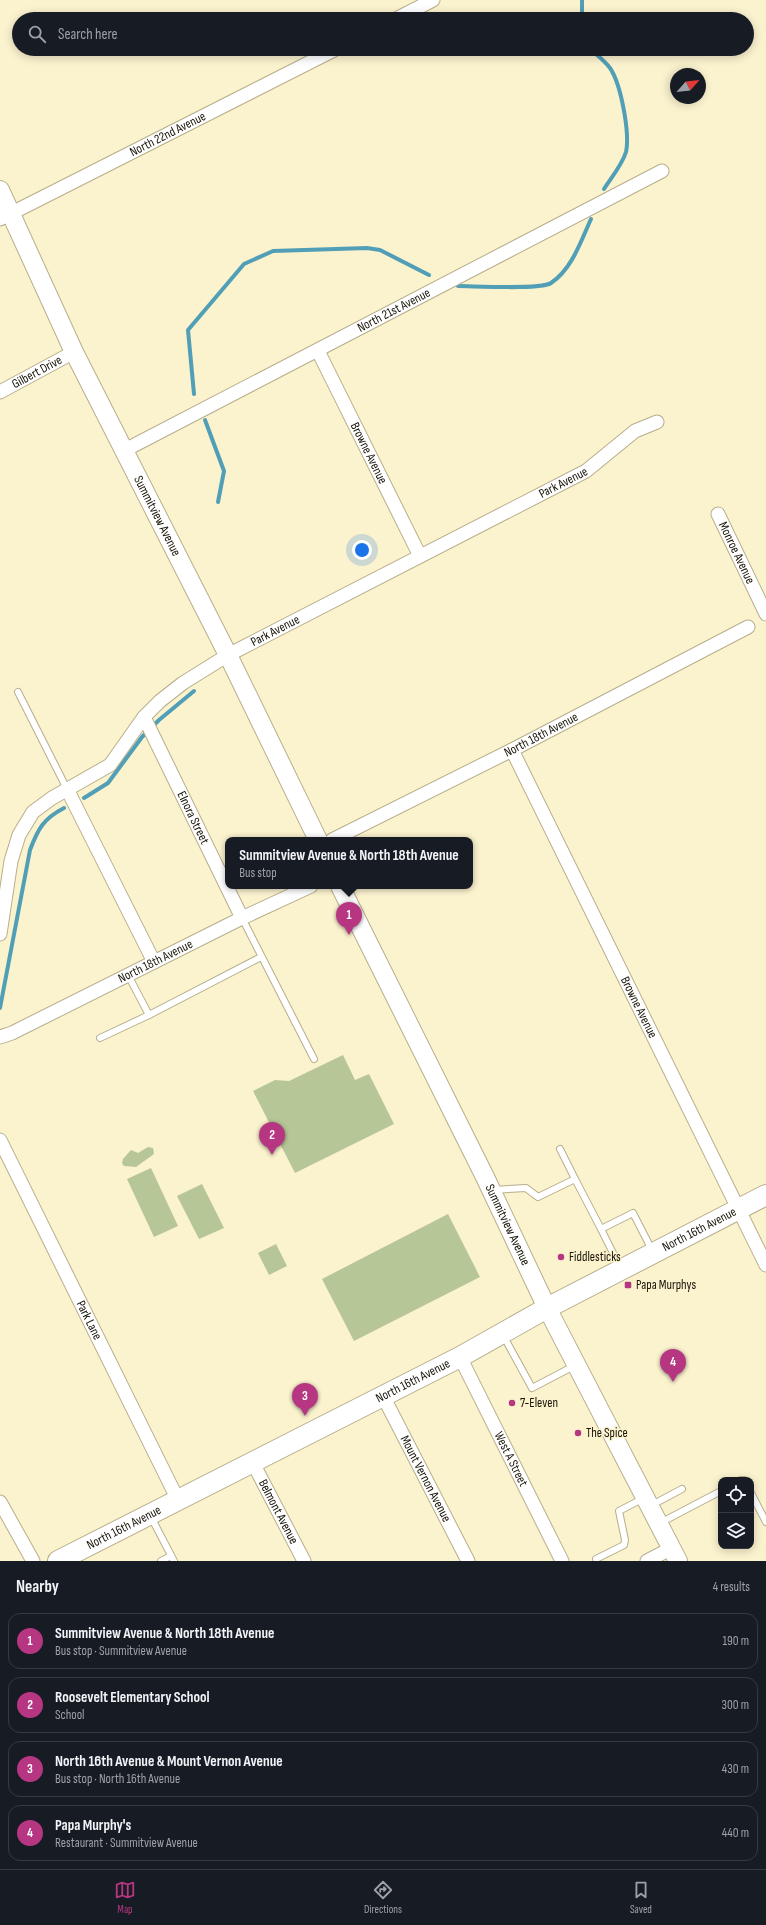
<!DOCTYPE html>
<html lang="en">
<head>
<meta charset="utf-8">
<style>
	:root { --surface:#171b24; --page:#20242c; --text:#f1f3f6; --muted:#9ea1a6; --line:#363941; --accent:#b73681 }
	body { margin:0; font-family:"Sofia Sans Condensed",sans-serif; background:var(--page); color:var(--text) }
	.controls { position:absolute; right:12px; bottom:12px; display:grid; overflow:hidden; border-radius:8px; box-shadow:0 2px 10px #0003 }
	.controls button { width:36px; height:36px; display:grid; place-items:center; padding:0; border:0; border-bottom:1px solid var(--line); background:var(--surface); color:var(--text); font:20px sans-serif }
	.compass { position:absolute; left:670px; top:68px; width:36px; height:36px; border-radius:50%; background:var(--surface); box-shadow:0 2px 10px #0003; rotate:63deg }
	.you { position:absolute; left:362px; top:550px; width:14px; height:14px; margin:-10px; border:3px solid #fff; border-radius:50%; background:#1a73e8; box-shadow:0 0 0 6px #1a73e833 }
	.badge { display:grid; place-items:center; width:26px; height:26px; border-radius:50%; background:var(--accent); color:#fff; font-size:13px; font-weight:700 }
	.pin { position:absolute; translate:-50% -33px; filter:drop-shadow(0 1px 2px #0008) }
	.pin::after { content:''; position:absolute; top:21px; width:14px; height:12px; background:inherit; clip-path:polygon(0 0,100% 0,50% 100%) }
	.popup { position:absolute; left:225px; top:837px; width:248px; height:52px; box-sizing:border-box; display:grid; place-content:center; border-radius:8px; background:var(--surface); filter:drop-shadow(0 1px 3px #0005); font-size:13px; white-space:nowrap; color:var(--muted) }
	.popup b { font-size:15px; color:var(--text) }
	.popup::after { content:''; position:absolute; left:50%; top:100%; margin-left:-8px; border:8px solid transparent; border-top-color:var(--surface) }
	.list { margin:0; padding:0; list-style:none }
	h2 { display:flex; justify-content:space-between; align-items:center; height:52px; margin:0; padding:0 16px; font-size:17px }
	h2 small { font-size:13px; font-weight:400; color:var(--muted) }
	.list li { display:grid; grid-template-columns:26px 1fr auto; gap:12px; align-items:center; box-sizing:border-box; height:56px; margin:0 8px 8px; padding:0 8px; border:1px solid var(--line); border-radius:12px }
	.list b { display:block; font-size:15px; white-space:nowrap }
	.list p { margin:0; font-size:13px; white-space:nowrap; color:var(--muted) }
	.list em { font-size:13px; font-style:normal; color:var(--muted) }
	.icon { flex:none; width:22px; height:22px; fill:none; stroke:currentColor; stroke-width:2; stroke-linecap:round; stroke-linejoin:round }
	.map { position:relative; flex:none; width:766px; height:1561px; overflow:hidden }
	.search { position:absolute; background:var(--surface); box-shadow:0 2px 10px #0003; left:12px; right:12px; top:12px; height:44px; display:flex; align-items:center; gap:10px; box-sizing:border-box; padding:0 14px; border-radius:22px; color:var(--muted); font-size:15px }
	.sheet { height:308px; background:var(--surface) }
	nav { display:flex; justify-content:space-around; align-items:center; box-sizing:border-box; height:56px; border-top:1px solid var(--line); background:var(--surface); font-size:11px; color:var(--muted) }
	nav a { display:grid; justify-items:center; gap:2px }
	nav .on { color:var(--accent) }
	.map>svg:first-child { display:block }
	.green { fill:#b7c697 }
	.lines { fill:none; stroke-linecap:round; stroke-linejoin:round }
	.stream { stroke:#509fb7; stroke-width:4 }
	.lane-casing { stroke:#b7ae8c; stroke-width:8 }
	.street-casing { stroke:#b7ae8c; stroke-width:15 }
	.secondary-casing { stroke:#b7ae8c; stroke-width:20 }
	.primary-casing { stroke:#b7ae8c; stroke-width:22 }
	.lane { stroke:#fff; stroke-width:6 }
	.street { stroke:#fff; stroke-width:13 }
	.secondary { stroke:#fff; stroke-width:18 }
	.primary { stroke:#fff; stroke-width:20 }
	.poi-dot { fill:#b73681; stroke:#fbf2ce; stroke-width:1.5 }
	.labels { text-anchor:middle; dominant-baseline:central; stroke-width:3; stroke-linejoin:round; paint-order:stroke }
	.street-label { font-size:13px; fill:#181408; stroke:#fbf2ce }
	.poi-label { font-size:13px; fill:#181408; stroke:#fbf2ce; text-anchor:start }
</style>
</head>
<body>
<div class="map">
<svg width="766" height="1561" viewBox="0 0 766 1561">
	<rect width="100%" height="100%" fill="#fbf2ce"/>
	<g class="green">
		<polygon points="343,1055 355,1080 369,1074 394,1124 295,1173 253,1091 275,1080 289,1081"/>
		<polygon points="148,1147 153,1148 154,1154 136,1167 124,1166 122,1163 123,1159 131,1150 138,1153"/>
		<polygon points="151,1168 178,1226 154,1237 127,1179"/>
		<polygon points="202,1184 224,1228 199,1239 177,1196"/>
		<polygon points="448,1214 480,1277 354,1341 322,1279"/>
		<polygon points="276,1244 287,1266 269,1275 258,1253"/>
	</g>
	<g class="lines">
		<g class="stream">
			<polyline points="582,0 582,19"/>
			<path d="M590 49C597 55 605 61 610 68 621 84 630 133 626 152 622 165 611 178 604 189"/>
			<path d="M458 286C474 286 541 290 551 283 572 269 581 241 591 219"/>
			<polyline points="194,394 188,330 244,264 273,251 367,248 380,250 429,275"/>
			<polyline points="205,420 224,471 218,502"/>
			<polyline points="84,798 108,783 142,737 159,720 194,691"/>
			<path d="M0 1008 30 850C38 829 43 819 64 808"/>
		</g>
		<g class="lane-casing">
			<g id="lane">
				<polyline points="18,692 67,789"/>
				<polyline points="242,918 314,1059"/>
				<polyline points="128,975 149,1015 261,957"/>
				<polyline points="100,1038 149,1015"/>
				<polyline points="560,1149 575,1179"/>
				<polyline points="493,1190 526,1188 538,1197 575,1179 601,1229 633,1213 652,1250"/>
				<polyline points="601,1229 620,1267"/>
				<polyline points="503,1335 532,1388 574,1366"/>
				<polyline points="741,1480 744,1480"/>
				<polyline points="751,1493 766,1522"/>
				<polyline points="650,1506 682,1489"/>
				<polyline points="151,1517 174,1561"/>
				<polyline points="660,1523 721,1491"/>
				<polyline points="596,1559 624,1545 625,1540 619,1511 644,1498"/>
				<polyline points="161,1561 171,1556"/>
			</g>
		</g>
		<g class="street-casing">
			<g id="street">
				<polyline points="396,19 433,0"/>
				<path id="s1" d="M0 219 336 49"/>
				<path id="s2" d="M318 351 420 556"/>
				<path id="s3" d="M0 392 74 352"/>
				<path id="s4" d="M125 450 662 171"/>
				<path id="s5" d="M718 514 766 614"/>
				<path id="s6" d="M144 717 242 918"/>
				<path id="s7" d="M512 750 766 1265"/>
				<polyline points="67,789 154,962"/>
				<path id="s8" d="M332 840 512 750 748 627"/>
				<path id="s9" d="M0 934 11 861 19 835 33 812 52 798 110 765 144 717 160 701 183 683 228 655 586 471 635 431 657 422"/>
				<path id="s10" d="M0 1037 12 1033 242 918 311 886"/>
				<path id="s11" d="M0 1140 178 1500"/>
				<path id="s12" d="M460 1357 562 1561"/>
				<path id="s13" d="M383 1396 468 1561"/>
				<path id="s14" d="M253 1463 304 1561"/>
				<polyline points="0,1502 33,1561"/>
				<polyline points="647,1561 672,1548"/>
			</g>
		</g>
		<g class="secondary-casing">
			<g id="secondary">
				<path id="s15" d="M0 190 74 352 228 655 318 840"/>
				<path id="s16" d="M340 886 485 1177 547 1308 678 1561"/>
			</g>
		</g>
		<g class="primary-casing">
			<g id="primary">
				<path id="s17" d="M58 1561 460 1357 547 1308 766 1195"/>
			</g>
		</g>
		<use href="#lane" class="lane"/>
		<use href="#street" class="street"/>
		<use href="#secondary" class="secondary"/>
		<use href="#primary" class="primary"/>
	</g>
	<g class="poi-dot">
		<circle cx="561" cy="1257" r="4"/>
		<rect x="624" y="1281" width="8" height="8" rx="2"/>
		<circle cx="512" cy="1403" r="4"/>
		<circle cx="578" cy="1433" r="4"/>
	</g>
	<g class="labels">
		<g class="street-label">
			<text stroke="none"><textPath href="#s1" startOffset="188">North 22nd Avenue</textPath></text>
			<text stroke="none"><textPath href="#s4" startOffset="303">North 21st Avenue</textPath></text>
			<text stroke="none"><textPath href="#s3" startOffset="42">Gilbert Drive</textPath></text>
			<text stroke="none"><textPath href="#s2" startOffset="114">Browne Avenue</textPath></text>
			<text stroke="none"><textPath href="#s9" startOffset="759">Park Avenue</textPath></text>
			<text stroke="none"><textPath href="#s15" startOffset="362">Summitview Avenue</textPath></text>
			<text stroke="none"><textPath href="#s5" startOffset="43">Monroe Avenue</textPath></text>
			<text stroke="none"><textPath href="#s9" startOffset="435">Park Avenue</textPath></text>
			<text stroke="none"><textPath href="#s8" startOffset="234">North 18th Avenue</textPath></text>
			<text stroke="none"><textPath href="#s6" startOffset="112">Elnora Street</textPath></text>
			<text stroke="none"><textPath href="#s10" startOffset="173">North 18th Avenue</textPath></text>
			<text stroke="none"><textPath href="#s7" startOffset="287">Browne Avenue</textPath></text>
			<text stroke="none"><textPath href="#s16" startOffset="378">Summitview Avenue</textPath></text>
			<text stroke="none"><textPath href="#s17" startOffset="722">North 16th Avenue</textPath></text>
			<text stroke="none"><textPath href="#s11" startOffset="201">Park Lane</textPath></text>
			<text stroke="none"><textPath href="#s17" startOffset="398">North 16th Avenue</textPath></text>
			<text stroke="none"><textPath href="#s12" startOffset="114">West A Street</textPath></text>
			<text stroke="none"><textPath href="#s13" startOffset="93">Mount Vernon Avenue</textPath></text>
			<text stroke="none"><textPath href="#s14" startOffset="55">Belmont Avenue</textPath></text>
			<text stroke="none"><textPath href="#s17" startOffset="74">North 16th Avenue</textPath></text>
		</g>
		<g class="poi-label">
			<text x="569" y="1257">Fiddlesticks</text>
			<text x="636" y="1285">Papa Murphys</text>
			<text x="520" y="1403">7-Eleven</text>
			<text x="586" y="1433">The Spice</text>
		</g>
	</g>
</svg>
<div class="controls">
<button><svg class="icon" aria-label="locate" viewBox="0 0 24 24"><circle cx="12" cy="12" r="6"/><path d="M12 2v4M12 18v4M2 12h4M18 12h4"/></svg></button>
<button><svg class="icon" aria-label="layers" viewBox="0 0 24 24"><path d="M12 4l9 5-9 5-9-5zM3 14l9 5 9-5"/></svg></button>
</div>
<svg class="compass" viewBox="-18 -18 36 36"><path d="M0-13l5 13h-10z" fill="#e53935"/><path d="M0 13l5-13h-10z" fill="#9ea1a6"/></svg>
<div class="you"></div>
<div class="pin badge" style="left:349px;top:935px">1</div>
<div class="popup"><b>Summitview Avenue &amp; North 18th Avenue</b>Bus stop</div>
<div class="pin badge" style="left:272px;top:1155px">2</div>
<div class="pin badge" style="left:305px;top:1416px">3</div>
<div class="pin badge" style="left:673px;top:1382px">4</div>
<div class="search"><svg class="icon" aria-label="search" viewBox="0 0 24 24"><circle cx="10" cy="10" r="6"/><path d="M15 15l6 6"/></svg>Search here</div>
</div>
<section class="sheet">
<h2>Nearby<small>4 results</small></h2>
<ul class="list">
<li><span class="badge">1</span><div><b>Summitview Avenue &amp; North 18th Avenue</b><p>Bus stop · Summitview Avenue</p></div><em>190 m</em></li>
<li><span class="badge">2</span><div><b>Roosevelt Elementary School</b><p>School</p></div><em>300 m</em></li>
<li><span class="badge">3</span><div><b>North 16th Avenue &amp; Mount Vernon Avenue</b><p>Bus stop · North 16th Avenue</p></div><em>430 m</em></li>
<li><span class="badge">4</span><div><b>Papa Murphy's</b><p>Restaurant · Summitview Avenue</p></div><em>440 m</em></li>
</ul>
</section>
<nav>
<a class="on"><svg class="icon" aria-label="map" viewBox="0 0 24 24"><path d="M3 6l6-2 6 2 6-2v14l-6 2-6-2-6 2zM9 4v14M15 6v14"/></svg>Map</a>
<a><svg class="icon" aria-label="directions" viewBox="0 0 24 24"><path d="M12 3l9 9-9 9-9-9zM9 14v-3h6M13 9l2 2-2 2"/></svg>Directions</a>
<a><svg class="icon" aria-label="saved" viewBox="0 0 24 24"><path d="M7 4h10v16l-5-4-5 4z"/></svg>Saved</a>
</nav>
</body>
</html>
